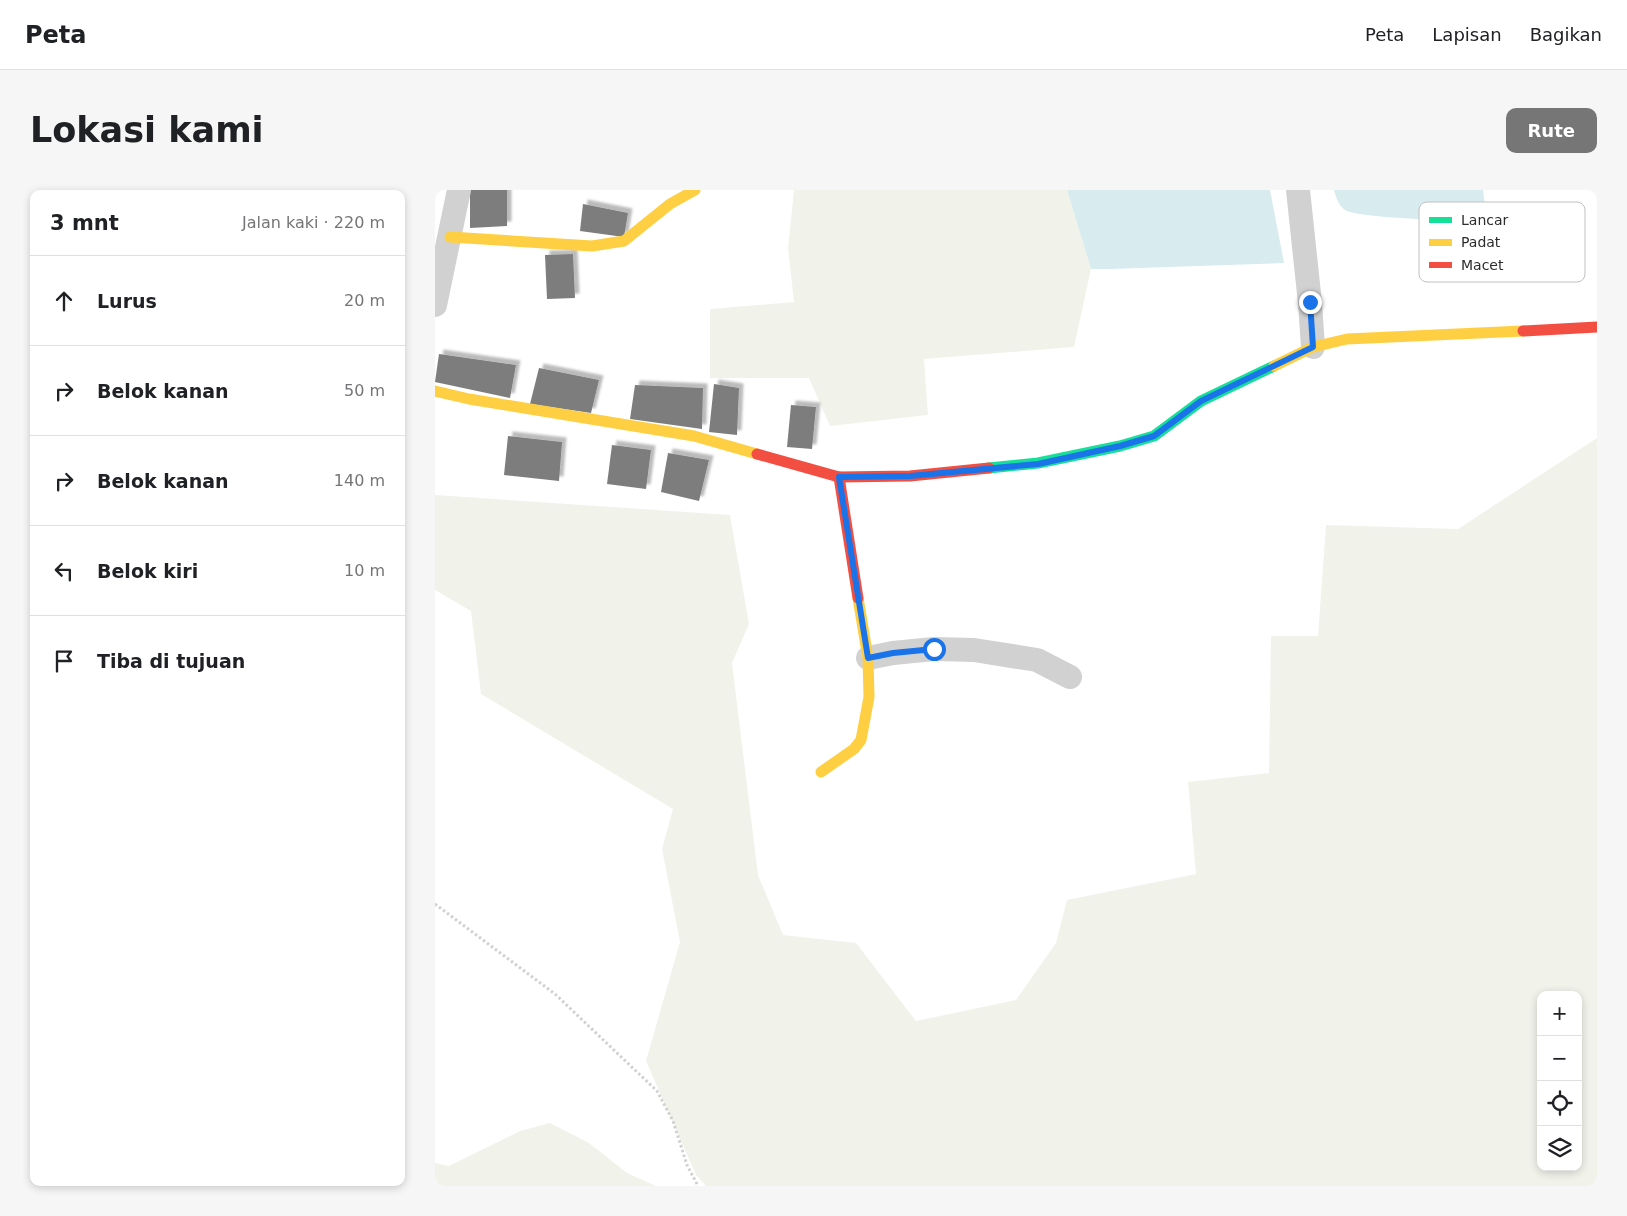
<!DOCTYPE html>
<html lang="id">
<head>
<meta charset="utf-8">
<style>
	:root { --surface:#fff; --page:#f6f6f6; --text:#202124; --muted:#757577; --line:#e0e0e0; --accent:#767676 }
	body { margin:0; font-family:"DejaVu Sans",sans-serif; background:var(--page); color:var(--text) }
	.controls { position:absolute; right:15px; bottom:15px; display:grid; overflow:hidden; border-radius:10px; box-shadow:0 2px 8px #0003 }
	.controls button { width:45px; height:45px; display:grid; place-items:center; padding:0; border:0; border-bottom:1px solid var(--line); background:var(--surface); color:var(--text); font:25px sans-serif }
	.stop { position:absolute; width:15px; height:15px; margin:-11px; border:4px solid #1a73e8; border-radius:50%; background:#fff }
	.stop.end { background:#1a73e8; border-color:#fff; box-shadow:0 1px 5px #0008 }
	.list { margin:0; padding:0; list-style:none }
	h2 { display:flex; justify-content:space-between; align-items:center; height:65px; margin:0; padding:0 20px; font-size:21px }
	h2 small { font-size:16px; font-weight:400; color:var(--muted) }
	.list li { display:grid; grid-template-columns:32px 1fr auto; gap:15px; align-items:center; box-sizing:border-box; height:90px; padding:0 20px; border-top:1px solid var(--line) }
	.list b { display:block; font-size:19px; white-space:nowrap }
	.list em { font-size:16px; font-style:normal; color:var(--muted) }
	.icon { flex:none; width:28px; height:28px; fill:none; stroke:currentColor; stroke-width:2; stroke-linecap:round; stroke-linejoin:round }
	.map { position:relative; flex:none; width:1162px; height:996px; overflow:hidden; border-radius:10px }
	header { display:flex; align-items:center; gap:30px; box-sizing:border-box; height:70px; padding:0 25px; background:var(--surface); border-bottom:1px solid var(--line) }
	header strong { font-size:24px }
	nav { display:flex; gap:28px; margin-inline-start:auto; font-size:18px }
	.intro { display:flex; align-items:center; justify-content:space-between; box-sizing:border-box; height:120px; padding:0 30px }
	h1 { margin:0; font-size:35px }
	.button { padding:12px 22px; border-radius:10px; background:var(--accent); color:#fff; font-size:18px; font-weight:700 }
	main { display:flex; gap:30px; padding:0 30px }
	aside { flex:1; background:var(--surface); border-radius:10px; box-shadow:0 2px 8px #0003 }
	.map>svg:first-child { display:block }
	.green { fill:#f1f3eb; fill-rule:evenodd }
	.water { fill:#d8ebef }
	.building { fill:#7d7d7d; filter:url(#shadow) }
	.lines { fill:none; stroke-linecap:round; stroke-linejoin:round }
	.path { stroke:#d1d1d1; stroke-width:3; stroke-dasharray:2.5 2.5; stroke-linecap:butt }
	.street { stroke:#d1d1d1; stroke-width:24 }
	.fast { stroke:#16e098; stroke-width:11 }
	.slow { stroke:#ffcf43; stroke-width:11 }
	.jam { stroke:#f24e42; stroke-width:11 }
	.route { stroke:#1a73e8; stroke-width:6 }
	.key { fill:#fff; stroke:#c0c0c0; stroke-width:1 }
	.key-label { font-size:14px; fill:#2c2c2c }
</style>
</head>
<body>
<header>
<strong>Peta</strong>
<nav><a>Peta</a><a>Lapisan</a><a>Bagikan</a></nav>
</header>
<div class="intro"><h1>Lokasi kami</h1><a class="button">Rute</a></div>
<main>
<aside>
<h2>3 mnt<small>Jalan kaki · 220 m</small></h2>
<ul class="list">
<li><svg class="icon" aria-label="ahead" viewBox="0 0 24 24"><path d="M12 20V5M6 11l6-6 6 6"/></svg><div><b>Lurus</b></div><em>20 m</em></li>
<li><svg class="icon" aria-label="right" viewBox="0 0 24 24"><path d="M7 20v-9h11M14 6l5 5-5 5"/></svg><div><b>Belok kanan</b></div><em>50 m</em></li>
<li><svg class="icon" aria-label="right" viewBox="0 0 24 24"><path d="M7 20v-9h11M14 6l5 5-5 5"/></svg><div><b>Belok kanan</b></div><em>140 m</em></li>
<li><svg class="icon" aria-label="left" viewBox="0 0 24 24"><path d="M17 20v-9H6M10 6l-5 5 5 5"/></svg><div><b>Belok kiri</b></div><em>10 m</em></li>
<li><svg class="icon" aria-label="arrive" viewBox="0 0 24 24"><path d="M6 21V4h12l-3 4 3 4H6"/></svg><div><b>Tiba di tujuan</b></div></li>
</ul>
</aside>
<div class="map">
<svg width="1162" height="996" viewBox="0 0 1162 996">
	<defs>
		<filter id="shadow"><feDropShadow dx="4.5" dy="-4.5" stdDeviation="1" flood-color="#0004"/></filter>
	</defs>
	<rect width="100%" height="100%" fill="#fff"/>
	<g class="green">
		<polygon points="359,0 632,0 656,79 639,157 489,169 493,225 395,236 374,188 275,188 275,119 359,112 353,58"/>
		<path d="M1162 248V996H271L261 985 211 871 245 752 227 659 238 619 46 504 36 421 0 400V305L295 325 314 434 297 473 323 685 348 745 421 753 481 831 581 810 621 753 632 710 761 684 753 592 834 583 836 446H883L891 335 1023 339ZM1106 805H1143V977H1106Z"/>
		<polygon points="115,933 154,953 192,983 221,996 0,996 0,973 14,976 85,941"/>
	</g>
	<g class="water">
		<polygon points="632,0 835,0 849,73 675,79 656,79"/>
		<path d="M899 0H1048L1050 16 1049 23C1046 25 1043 27 1040 28 1023 32 922 28 910 20 903 15 901 7 899 0Z"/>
	</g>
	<g class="building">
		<polygon points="35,0 72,0 72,36 35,38"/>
		<polygon points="148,14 193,23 189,47 145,41"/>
		<polygon points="138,64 140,108 112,109 110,65"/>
		<polygon points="4,164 81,175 75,208 0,192"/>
		<polygon points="104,178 164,190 156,223 95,214"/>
		<polygon points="279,194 304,198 302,245 274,242"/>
		<polygon points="200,195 268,198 267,239 195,229"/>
		<polygon points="356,215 381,217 377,259 352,257"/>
		<polygon points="73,246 127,252 124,291 69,285"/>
		<polygon points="177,255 216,260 211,299 172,294"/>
		<polygon points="233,263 274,270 264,311 226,302"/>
	</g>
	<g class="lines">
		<polyline class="path" points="0,714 120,804 222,901 238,931 252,975 263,996"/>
		<g class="street">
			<polyline points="863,0 875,113 878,157"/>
			<polyline points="0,115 24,0"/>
			<polyline points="433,468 458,463 499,459 539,460 602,470 635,487"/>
		</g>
		<polyline class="fast" points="554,278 603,273 685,256 719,246 766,211 839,176"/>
		<g class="slow">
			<polyline points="15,47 157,56 189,51 235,14 260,0"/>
			<polyline points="839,176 878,157 912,149 1088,141"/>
			<polyline points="0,201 34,209 259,246 322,264"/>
			<polyline points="386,582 419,559 426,550 434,507 433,468 423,408"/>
		</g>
		<g class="jam">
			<polyline points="1088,141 1162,137"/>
			<polyline points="322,264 404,287 475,286 554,278"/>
			<polyline points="404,287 423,408"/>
		</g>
	</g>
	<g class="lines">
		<polyline class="route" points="499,459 458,463 433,468 404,287 475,286 603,274 685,256 719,246 766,211 878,157 875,112"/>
	</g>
	<rect x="984" y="12" width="166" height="80" rx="8" class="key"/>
	<rect x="994" y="27" width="23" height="6" fill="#16e098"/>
	<rect x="994" y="49" width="23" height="7" fill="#ffcf43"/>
	<rect x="994" y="72" width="23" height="6" fill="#f24e42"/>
	<g class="key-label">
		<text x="1026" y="35">Lancar</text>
		<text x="1026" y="57">Padat</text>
		<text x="1026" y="80">Macet</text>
	</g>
</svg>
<div class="controls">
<button>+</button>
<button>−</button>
<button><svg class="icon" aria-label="locate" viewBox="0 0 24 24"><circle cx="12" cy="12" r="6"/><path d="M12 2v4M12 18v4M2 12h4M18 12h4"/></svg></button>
<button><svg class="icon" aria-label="layers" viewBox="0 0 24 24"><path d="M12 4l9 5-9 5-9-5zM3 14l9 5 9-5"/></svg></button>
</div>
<div class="stop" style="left:499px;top:459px"></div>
<div class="stop end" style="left:875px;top:112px"></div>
</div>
</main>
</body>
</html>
